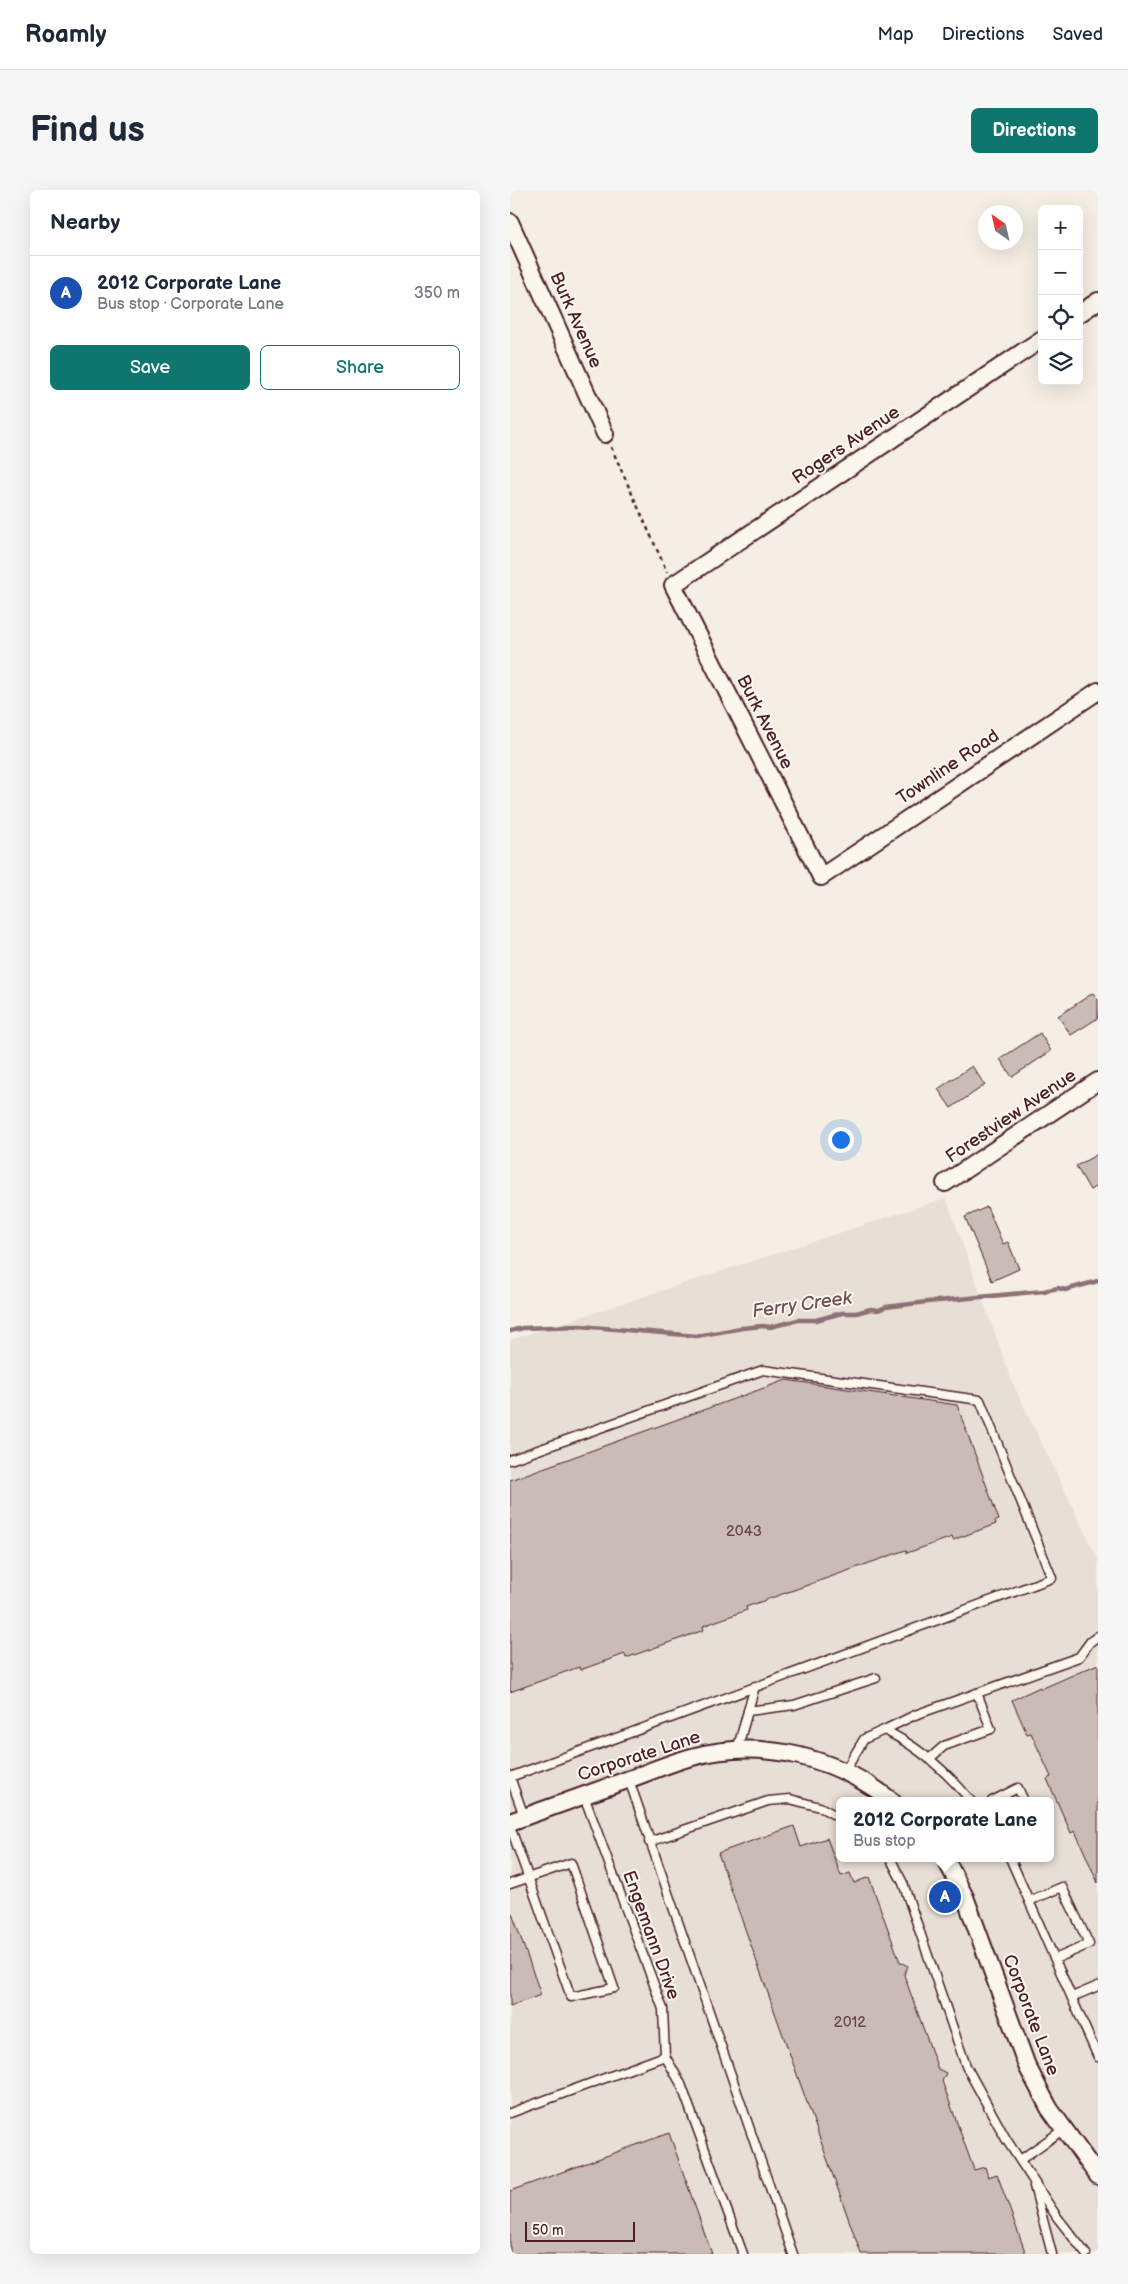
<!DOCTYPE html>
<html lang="en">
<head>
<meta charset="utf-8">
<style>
	:root { --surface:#fff; --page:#f6f6f7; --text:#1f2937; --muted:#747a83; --line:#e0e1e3; --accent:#0f766e }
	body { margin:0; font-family:"Balsamiq Sans",sans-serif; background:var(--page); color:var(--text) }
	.controls { position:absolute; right:15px; top:15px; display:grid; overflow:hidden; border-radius:8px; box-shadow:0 5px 20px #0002 }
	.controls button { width:45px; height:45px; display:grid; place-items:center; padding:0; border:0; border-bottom:1px solid var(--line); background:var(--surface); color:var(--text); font:25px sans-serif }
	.compass { position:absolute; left:468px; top:15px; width:45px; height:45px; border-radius:50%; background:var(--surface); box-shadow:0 5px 20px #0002; rotate:326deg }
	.scale { position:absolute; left:15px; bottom:12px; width:110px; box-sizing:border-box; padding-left:5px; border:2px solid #4a1f2b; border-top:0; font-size:14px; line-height:18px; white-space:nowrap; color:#4a1f2b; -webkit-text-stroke:4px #fbf7ec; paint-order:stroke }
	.you { position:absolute; left:330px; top:949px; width:18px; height:18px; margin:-12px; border:4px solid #fff; border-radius:50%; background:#1a73e8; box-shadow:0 0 0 8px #1a73e833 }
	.badge { display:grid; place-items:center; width:32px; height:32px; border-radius:50%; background:var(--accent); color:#fff; font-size:16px; font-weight:700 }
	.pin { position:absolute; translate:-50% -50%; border:2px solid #fff; box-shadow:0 1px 5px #0006 }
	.popup { position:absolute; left:326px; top:1607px; width:218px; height:65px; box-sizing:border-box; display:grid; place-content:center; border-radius:8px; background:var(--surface); filter:drop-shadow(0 1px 4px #0005); font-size:16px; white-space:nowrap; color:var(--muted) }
	.popup b { font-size:19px; color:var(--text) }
	.popup::after { content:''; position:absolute; left:50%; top:100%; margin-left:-10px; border:10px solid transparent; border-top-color:var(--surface) }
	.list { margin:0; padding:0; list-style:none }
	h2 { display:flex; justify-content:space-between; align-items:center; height:65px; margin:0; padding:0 20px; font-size:21px }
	h2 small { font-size:16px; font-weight:400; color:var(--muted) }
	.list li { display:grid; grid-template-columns:32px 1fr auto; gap:15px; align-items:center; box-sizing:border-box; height:75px; padding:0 20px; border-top:1px solid var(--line) }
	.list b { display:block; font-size:19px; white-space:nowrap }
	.list p { margin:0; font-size:16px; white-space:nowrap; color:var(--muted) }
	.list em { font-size:16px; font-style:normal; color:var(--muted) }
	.actions { display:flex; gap:10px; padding:15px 20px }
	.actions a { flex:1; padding:11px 0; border:1px solid var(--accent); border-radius:8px; text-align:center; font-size:18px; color:var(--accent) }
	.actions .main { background:var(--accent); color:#fff }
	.icon { flex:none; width:28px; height:28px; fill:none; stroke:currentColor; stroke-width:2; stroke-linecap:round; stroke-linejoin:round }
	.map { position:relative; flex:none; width:588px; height:2064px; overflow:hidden; border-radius:8px }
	header { display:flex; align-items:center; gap:30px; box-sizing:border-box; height:70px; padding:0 25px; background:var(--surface); border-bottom:1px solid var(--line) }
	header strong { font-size:24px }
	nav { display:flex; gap:28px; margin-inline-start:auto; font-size:18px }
	.intro { display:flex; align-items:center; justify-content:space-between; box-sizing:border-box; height:120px; padding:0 30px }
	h1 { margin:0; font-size:35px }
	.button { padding:12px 22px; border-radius:8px; background:var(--accent); color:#fff; font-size:18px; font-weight:700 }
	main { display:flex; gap:30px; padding:0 30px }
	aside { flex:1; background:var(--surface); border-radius:8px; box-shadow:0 5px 20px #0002 }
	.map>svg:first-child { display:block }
	.built { fill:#e7dfd6; fill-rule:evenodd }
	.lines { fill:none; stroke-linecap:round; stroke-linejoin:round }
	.stream { stroke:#8d7174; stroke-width:4.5 }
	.building { fill:#cabbb6; stroke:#4a1f2b }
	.lane-casing { stroke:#4a1f2b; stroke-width:11 }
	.street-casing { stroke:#4a1f2b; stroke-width:20 }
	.path { stroke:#4a1f2b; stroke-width:2.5; stroke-dasharray:4 4; stroke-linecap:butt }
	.lane { stroke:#fbf7ec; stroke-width:8 }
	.street { stroke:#fbf7ec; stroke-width:16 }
	.labels { text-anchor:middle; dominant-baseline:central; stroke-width:4; stroke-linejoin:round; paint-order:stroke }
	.number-label { font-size:15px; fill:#6a464e }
	.street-label { font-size:18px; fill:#4a1f2b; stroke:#fbf7ec }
	.water-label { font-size:19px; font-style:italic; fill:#714f56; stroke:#fbf7ec }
</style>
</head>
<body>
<header>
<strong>Roamly</strong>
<nav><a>Map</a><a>Directions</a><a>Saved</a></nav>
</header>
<div class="intro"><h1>Find us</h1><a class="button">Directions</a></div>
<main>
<aside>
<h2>Nearby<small></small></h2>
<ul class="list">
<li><span class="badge" style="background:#1a4fb4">A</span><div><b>2012 Corporate Lane</b><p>Bus stop · Corporate Lane</p></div><em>350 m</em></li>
</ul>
<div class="actions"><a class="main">Save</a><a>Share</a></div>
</aside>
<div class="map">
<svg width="588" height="2064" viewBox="0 0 588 2064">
	<rect width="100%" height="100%" fill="#f4eee4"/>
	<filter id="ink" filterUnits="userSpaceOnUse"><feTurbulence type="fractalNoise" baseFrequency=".02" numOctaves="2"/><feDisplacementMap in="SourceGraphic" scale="10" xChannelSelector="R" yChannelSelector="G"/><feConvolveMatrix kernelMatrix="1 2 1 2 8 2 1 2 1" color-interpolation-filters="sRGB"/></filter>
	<g filter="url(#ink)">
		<path class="built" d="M436 1008 503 1194 588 1369V2064H0V1150ZM330 1611H540V1668H330Z"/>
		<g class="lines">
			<polyline class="stream" points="0,1141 13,1138 70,1136 187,1146 232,1138 253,1136 260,1137 288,1130 306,1130 332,1123 346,1123 361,1119 368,1120 376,1117 417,1112 534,1101 548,1098 555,1100 588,1091"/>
		</g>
		<g class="building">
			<polygon points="583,803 588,810 588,828 561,845 548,826"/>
			<polygon points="530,843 541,861 502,887 490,869"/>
			<polygon points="462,876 475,895 441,918 428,899"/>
			<polygon points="588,964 588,995 580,1000 566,976"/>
			<polygon points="477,1017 493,1054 498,1052 509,1079 482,1091 455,1027"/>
			<polygon points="276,1190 447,1215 489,1330 485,1331 486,1334 443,1350 442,1347 397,1363 396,1360 236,1417 237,1420 193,1436 194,1440 116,1468 115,1464 70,1480 69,1477 0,1502 0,1290"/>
			<polygon points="588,1474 588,1693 565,1641 561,1643 537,1589 541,1587 521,1543 517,1544 502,1510 530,1497 531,1499"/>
			<polygon points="284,1636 291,1657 317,1648 331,1686 340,1683 344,1693 359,1687 390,1772 398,1776 394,1785 428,1879 436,1883 432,1891 464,1980 475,1977 478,1987 487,1984 516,2064 351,2064 208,1663"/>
			<polygon points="0,1723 2,1723 31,1805 0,1816"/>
			<polygon points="159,1943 202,2064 0,2064 0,2001"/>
		</g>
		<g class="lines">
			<g class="lane-casing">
				<g id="lane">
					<polyline points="0,1270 253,1180 470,1210 542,1388 0,1587"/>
					<polyline points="238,1521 284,1515 366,1488"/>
					<polyline points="374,1540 405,1525 569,1467 580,1452 588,1446"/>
					<polyline points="227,1560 245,1496"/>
					<polyline points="419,1569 434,1556 481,1539 467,1503"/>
					<path d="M335 1581 354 1549 374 1540C408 1556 437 1582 461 1611"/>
					<polyline points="0,1587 14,1626"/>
					<polyline points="119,1590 283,2064"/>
					<polyline points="74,1606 153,1819 155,1866 171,1894 233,2064"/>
					<polyline points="482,1611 508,1598 514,1611"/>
					<polyline points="0,1636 61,1807 104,1798 61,1673 0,1694"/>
					<polyline points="139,1652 258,1611 280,1609 310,1617 330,1628"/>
					<polyline points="380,1668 393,1693 456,1876 496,1949 547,2027 576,2064"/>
					<polyline points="500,1668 588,1867"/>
					<polyline points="519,1711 552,1697 579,1754 545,1769"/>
					<polyline points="562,1807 588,1796"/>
					<polyline points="0,1923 155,1866"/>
					<polyline points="510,1970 554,1939"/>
					<polyline points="524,1996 542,2064"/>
				</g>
			</g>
			<g class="street-casing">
				<g id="street">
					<polyline points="0,32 95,244"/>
					<polyline points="569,124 588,111"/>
					<polyline points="532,149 163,395 311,687 588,501"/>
					<polyline points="435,993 588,891"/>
					<path d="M0 1632C38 1618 76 1605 114 1591 137 1583 159 1573 182 1567 252 1548 326 1567 382 1611"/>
					<polyline points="435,1668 455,1707 517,1876 539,1918 588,1986"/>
				</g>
			</g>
			<polyline class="path" points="101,257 157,382"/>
			<use href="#lane" class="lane"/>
			<use href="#street" class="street"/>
		</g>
	</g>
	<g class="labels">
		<g class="number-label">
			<text x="234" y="1341">2043</text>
			<text x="340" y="1832">2012</text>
		</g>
		<g class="street-label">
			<text transform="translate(66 130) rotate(66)">Burk Avenue</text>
			<text transform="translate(336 255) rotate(-34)">Rogers Avenue</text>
			<text transform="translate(255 532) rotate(63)">Burk Avenue</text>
			<text transform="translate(438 577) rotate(-34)">Townline Road</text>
			<text transform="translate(501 926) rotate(-34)">Forestview Avenue</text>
			<text transform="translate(129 1566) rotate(-18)">Corporate Lane</text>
			<text transform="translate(141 1745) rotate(70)">Engemann Drive</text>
			<text transform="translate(521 1825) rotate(69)">Corporate Lane</text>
		</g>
		<g class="water-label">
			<text transform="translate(292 1115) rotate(-8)">Ferry Creek</text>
		</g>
	</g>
</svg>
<div class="controls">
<button>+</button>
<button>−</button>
<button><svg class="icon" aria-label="locate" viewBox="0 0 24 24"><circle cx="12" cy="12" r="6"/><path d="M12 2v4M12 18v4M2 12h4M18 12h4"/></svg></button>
<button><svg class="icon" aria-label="layers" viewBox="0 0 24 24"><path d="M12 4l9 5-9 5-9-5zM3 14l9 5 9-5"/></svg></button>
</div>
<svg class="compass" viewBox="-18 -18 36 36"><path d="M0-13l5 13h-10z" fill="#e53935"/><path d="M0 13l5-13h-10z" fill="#747a83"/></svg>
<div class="scale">50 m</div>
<div class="you"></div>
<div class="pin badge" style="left:435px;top:1707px;background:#1a4fb4">A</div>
<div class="popup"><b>2012 Corporate Lane</b>Bus stop</div>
</div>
</main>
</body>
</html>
